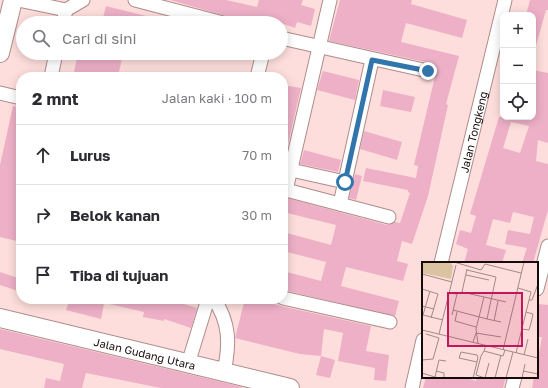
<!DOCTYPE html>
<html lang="id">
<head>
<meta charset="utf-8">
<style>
	:root { --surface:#fff; --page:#f2f2f3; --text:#2b2b33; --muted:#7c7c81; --line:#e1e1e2 }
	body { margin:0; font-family:"Golos Text",sans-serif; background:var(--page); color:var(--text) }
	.controls { position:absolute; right:12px; top:12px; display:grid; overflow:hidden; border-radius:8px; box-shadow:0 2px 10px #0003 }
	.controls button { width:36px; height:36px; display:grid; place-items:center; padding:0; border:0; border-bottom:1px solid var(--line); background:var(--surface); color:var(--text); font:20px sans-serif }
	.stop { position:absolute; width:12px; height:12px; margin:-9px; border:3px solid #3275ab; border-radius:50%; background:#fff }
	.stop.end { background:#3275ab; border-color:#fff; box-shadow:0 1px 4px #0008 }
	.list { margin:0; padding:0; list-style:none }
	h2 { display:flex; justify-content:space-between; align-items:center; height:52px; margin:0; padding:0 16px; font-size:17px }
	h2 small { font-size:13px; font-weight:400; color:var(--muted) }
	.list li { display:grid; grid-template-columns:26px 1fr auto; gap:12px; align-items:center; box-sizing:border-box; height:60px; padding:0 16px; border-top:1px solid var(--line) }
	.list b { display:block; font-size:15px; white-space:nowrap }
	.list em { font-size:13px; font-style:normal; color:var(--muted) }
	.icon { flex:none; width:22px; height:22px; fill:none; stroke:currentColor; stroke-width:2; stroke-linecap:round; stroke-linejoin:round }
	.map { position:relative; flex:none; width:548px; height:388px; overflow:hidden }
	.search { position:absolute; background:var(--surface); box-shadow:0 2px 10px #0003; left:16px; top:16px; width:272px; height:44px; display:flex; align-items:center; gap:10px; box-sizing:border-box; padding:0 14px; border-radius:22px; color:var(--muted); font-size:15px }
	.panel { position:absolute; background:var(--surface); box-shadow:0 2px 10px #0003; left:16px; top:72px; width:272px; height:232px; border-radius:16px }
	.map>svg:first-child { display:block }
	.building { fill:#edb0c7; fill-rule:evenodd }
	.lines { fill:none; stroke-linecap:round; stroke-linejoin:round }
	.street-casing { stroke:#af8c8a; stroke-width:15 }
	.secondary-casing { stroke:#af8c8a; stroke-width:20 }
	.street { stroke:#fff; stroke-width:13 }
	.secondary { stroke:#fff; stroke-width:18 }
	.route { stroke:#3275ab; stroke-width:5 }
	.labels { text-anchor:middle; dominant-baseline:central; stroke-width:3.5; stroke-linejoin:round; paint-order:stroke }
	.street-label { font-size:11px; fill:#160a0a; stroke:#faf2f1 }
	.inset-road { fill:none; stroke:#a18988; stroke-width:1 }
	.view { fill:#c2185b; fill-opacity:0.15; stroke:#c2185b; stroke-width:2 }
	.inset-edge { fill:none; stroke:#160a0a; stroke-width:2 }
</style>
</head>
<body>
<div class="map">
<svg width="548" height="388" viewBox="0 0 548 388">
	<rect width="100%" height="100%" fill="#fddedc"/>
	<g class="building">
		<polygon points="170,0 226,0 257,7 259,0 303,0 301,5 315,9 311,26 297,22 295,28 281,23 251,17 250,23"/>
		<polygon points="340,0 412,0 411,4 467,20 462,38 406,23 401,42 459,56 446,104 448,105 428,196 412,244 402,241 397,261 408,264 403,281 346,267 341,286 399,301 395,316 283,290 283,271 321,281 326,262 283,251 283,232 331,245 336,225 283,212 287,198 387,225 395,222 400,223 410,193 408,192 408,190 363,181 366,168 416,178 418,166 414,165 437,68 430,63 329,41"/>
		<polygon points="530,0 548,0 548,10 546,10 535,49 533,48 533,15 526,15"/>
		<polygon points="106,6 162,20 161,23 102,22"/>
		<polygon points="169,17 188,22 188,23 167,23"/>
		<polygon points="78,53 123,53 118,77 73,77"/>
		<path d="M533 70 548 73V143L538 140 536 161 548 164V210L533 263H522L527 248 505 244 508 230 530 234 534 217 513 212 510 223 493 219 486 245 506 250 502 263H464L468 249 456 244 460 230 471 233 476 216 470 214 499 117H533ZM511 122 529 126 520 153 503 148Z"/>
		<polygon points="323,71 359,80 355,100 317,90"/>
		<polygon points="283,85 301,88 285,157 283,157"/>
		<polygon points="383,90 415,97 411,112 380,106"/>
		<polygon points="13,106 21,108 21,152 17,168 21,168 21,242 0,237 0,165"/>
		<polygon points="364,131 402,142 397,160 360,149"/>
		<polygon points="304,150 341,160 338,172 300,164"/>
		<polygon points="355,174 362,176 356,200 349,198"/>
		<polygon points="0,272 21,279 21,292 0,285"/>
		<polygon points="70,299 105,299 101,319 66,310"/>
		<polygon points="105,299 168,299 197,308 191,328 164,319 164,321 143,317 144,312 105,303"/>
		<polygon points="245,299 259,299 281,306 371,326 366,351 389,355 386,381 374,380 375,368 338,361 343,333 324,329 321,356 300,354 235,338"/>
		<polygon points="539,304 548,305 548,388 532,388 534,377 537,377 537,363 542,337 537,337"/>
		<polygon points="0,329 242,387 242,388 161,388 86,373 82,388 44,388 46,378 60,381 64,364 0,349"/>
		<polygon points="321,356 335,360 330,378 316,375"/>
		<polygon points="426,377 463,377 476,381 477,377 506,377 503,388 423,388"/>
	</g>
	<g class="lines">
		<g class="street-casing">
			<g id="street">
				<polyline points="18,0 66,10 83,0"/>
				<polyline points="135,0 223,23"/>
				<polyline points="63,23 66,10"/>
				<polyline points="281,38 428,71"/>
				<polyline points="51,77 56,53"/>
				<polyline points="257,77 263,53"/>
				<polyline points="0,93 21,98"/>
				<polyline points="291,170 345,182"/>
				<polyline points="283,189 286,190 330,0"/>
				<polyline points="286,190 389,217"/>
				<polyline points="340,204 372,60"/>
				<path id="s1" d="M441 263 505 0"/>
				<polyline points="537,289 548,246"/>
				<polyline points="283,298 390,322"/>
				<path d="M214 299C230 323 230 344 224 372"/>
				<polyline points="188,364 208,299"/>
				<polyline points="412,388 423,340"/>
				<polyline points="512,388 515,377"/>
			</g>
		</g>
		<g class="secondary-casing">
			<g id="secondary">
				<polyline points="0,53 13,0"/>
				<path id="s2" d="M0 318 290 388"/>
			</g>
		</g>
		<use href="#street" class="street"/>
		<use href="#secondary" class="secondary"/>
	</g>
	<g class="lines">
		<polyline class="route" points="345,182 372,60 428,71"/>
	</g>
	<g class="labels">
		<g class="street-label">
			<text stroke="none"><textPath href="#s1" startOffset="135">Jalan Tongkeng</textPath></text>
			<text stroke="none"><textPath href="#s2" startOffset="149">Jalan Gudang Utara</textPath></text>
		</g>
	</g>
	<g transform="translate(422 262)">
		<rect width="116" height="116" fill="#fddedc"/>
		<path d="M0 0H28L31 4 29 17 0 11Z" fill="#dbc3a1"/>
		<path class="inset-road" d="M32 0 59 8 63 2 99 11M0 12 30 20M44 13 67 18M0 27 16 32 9 56M8 29 1 53 21 58M40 30 45 7M27 31 35 32 40 30 84 40M107 38H110L116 22M0 44 12 47M31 48 65 57 74 15 45 8M35 50 33 59 54 65M30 53 35 32M57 55 62 35M65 57 79 60M72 59 76 39M100 67 107 68 109 61 111 52 104 50M0 68 116 96M17 72 34 3M51 80 54 71 79 75M56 82 54 67 57 55M64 83 62 89 77 93 81 94 83 88M81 88 102 0M62 89 59 94 54 113 63 116M94 91 109 30 96 26M102 93 106 77M0 98 11 97 17 76 4 72M14 109 22 111V116M101 109 116 112M0 111 16 116M13 115 17 98 24 99M51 116 55 100 56 95 55 93 39 90 37 96 55 100M63 116 67 101M73 116 79 93M84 116 91 90M100 116 103 102"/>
		<path class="view" d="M26 31H100V84H26Z"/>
		<rect width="116" height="116" class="inset-edge"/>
	</g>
</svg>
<div class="controls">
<button>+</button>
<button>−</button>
<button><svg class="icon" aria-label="locate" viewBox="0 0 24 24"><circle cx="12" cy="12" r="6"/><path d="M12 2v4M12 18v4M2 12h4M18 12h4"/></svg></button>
</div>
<div class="stop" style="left:345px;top:182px"></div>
<div class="stop end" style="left:428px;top:71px"></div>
<div class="search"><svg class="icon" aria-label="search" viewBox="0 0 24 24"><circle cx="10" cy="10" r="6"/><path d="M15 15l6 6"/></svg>Cari di sini</div>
<section class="panel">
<h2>2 mnt<small>Jalan kaki · 100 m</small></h2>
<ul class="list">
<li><svg class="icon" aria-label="ahead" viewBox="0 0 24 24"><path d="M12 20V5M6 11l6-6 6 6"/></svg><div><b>Lurus</b></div><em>70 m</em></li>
<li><svg class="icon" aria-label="right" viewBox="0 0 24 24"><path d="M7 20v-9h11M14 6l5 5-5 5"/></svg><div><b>Belok kanan</b></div><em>30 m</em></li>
<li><svg class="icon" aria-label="arrive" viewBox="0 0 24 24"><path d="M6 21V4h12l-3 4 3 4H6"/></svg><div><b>Tiba di tujuan</b></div></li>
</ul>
</section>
</div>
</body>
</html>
